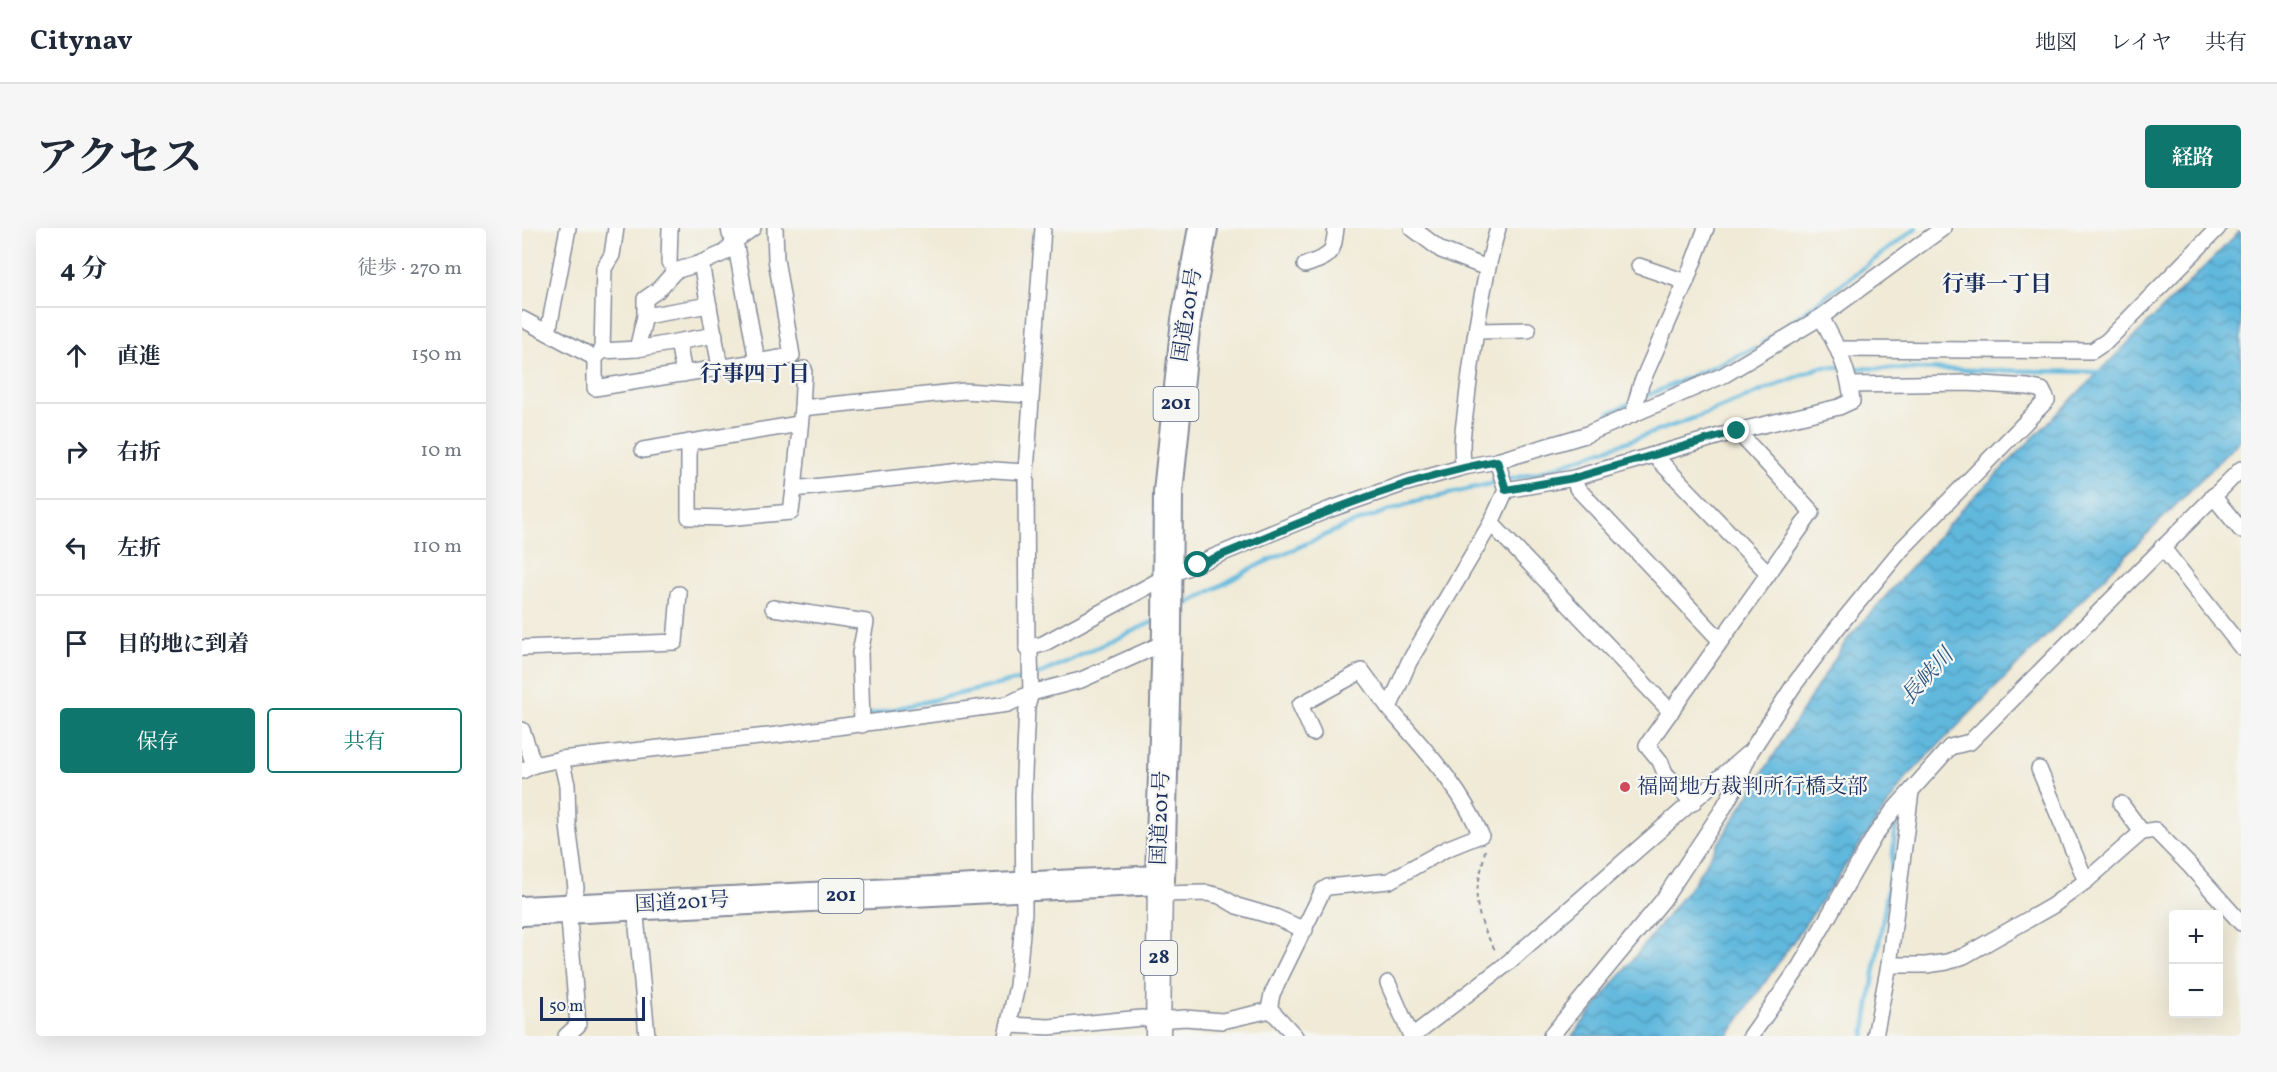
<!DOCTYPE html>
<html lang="ja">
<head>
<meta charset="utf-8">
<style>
	:root { --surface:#fff; --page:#f6f6f7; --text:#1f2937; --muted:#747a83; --line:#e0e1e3; --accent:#0f766e }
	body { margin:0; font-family:Vollkorn,"Noto Serif JP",serif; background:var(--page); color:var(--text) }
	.controls { position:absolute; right:18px; bottom:18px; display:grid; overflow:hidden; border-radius:6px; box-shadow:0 6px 24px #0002 }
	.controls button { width:54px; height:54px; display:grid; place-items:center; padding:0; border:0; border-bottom:2px solid var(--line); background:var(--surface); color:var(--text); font:30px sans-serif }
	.scale { position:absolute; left:18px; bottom:15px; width:105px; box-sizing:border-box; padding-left:6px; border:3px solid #1b2f5e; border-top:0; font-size:16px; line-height:21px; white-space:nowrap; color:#1b2f5e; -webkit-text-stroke:4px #f6f6f2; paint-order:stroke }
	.stop { position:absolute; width:18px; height:18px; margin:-14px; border:4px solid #0f766e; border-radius:50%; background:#fff }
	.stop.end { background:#0f766e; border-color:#fff; box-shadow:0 2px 6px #0008 }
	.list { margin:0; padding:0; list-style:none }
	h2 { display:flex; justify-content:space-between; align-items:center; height:78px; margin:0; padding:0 24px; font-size:26px }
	h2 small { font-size:20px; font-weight:400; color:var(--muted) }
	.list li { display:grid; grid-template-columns:39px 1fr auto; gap:18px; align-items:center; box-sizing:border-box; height:96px; padding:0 24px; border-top:2px solid var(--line) }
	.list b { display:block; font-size:22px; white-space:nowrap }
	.list em { font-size:20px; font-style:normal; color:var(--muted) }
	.actions { display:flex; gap:12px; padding:18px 24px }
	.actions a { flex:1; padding:14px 0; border:2px solid var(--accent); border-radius:6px; text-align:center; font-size:21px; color:var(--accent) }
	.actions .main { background:var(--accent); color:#fff }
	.icon { flex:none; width:33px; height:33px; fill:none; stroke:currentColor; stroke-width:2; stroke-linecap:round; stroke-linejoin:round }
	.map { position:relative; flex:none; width:1719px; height:808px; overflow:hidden; border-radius:6px }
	header { display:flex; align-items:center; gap:36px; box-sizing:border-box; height:84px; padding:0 30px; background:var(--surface); border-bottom:2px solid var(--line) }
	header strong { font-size:28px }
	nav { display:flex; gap:33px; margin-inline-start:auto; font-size:21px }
	.intro { display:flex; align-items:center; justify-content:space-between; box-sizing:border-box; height:144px; padding:0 36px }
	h1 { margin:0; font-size:42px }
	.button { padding:15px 27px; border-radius:6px; background:var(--accent); color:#fff; font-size:21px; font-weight:700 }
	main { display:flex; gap:36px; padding:0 36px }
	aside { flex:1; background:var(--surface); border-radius:6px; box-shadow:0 6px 24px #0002 }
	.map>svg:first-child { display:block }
	.water { fill:url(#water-waves); stroke:#3e749e; stroke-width:1.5 }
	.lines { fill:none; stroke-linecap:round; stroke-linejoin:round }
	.stream { stroke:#60b8dd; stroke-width:4.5 }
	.street-casing { stroke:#868c9a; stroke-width:18 }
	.primary-casing { stroke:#868c9a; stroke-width:27 }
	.highway-casing { stroke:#868c9a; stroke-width:32 }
	.path { stroke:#868c9a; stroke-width:2; stroke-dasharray:4.5 4.5; stroke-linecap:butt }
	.street { stroke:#fff; stroke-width:15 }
	.primary { stroke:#fff; stroke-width:24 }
	.highway { stroke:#fff; stroke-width:28 }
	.route { stroke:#0f766e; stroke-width:8 }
	.poi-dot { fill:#d1495b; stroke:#f6f6f2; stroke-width:2 }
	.labels { text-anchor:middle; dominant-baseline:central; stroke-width:4.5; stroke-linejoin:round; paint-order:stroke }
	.shield { fill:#f6f6f2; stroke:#5d6b8a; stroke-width:1.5 }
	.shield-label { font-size:20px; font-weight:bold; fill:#1b2f5e }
	.street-label { font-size:21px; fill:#1b2f5e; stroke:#f6f6f2 }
	.poi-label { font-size:21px; fill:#1b2f5e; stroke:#f6f6f2; text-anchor:start }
	.neighbourhood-label { font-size:22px; font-weight:bold; fill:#1b2f5e; stroke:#f6f6f2 }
	.water-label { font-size:22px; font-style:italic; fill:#305884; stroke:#f6f6f2 }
</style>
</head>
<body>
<header>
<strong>Citynav</strong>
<nav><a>地図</a><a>レイヤ</a><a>共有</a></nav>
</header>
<div class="intro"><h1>アクセス</h1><a class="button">経路</a></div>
<main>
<aside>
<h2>4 分<small>徒歩 · 270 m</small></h2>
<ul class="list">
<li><svg class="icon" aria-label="ahead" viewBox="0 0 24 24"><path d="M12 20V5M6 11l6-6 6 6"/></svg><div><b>直進</b></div><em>150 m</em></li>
<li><svg class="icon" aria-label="right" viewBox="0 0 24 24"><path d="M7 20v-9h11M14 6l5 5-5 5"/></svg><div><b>右折</b></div><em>10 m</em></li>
<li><svg class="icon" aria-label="left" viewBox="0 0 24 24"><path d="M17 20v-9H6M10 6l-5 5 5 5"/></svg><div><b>左折</b></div><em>110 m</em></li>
<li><svg class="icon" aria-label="arrive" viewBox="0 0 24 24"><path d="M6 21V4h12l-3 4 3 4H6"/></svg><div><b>目的地に到着</b></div></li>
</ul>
<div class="actions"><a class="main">保存</a><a>共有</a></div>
</aside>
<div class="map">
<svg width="1719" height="808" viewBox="0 0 1719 808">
	<defs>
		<pattern id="water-waves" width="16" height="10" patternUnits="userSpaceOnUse" patternTransform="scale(1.5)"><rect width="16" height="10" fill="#60b8dd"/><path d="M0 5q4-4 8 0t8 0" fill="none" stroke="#4e96b6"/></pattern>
	</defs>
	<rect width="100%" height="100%" fill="#f6f6f2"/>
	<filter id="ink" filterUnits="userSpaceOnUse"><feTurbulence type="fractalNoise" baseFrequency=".0167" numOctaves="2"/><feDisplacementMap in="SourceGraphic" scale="12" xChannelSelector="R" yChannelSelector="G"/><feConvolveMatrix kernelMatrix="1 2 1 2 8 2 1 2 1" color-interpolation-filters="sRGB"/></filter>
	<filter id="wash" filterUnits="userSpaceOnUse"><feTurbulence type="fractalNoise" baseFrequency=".008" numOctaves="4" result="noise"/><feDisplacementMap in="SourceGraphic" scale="24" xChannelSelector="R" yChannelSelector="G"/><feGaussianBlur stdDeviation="1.35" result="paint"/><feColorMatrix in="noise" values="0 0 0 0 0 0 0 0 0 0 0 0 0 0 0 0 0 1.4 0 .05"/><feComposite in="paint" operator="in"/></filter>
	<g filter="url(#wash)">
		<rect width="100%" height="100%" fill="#f0ead6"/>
		<polygon class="water" points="1719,2 1719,211 1384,550 1206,808 1050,808 1172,654 1324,413 1444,277"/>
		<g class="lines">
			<g class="stream">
				<polyline points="1240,116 1394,0"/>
				<polyline points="1327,140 1577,144 1582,146"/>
				<polyline points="1120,170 1233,120"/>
				<polyline points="1087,185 1109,175"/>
				<polyline points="656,381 734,338 826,297 891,274 1019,244 1175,189 1299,139 1318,139"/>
				<polyline points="343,488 513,448 635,392"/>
				<polyline points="1342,808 1370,635 1375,585"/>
			</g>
		</g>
	</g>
	<g filter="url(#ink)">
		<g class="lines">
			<g class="street-casing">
				<g id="street">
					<polyline points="207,0 208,6 213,13 235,133"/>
					<polyline points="231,0 213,13 202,25 179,35 153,43 136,62 123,71 123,88 115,121 80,123 73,130 73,160 270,128 254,31 253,0"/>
					<polyline points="890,0 919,22 965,40"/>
					<polyline points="147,34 148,0"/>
					<polyline points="179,35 198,139"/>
					<path d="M783 37C809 28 811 27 814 0"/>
					<polyline points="1117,38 1164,54"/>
					<polyline points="123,88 187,77"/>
					<polyline points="0,91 73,130"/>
					<polyline points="955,103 1006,102"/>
					<polyline points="26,105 46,0"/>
					<polyline points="156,114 162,146"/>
					<polyline points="115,121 193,107"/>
					<polyline points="1317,121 1570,123 1585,113 1696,0"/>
					<polyline points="80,123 82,40 90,27 94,0"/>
					<polyline points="282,141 280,180 442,163 509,167"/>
					<polyline points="280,180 272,261 458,241 504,244"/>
					<polyline points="1111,186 1119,156 1165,51 1184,0"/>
					<polyline points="167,214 167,289 204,290 269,284 272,261"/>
					<polyline points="121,222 277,196"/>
					<polyline points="1132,227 1246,345"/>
					<path d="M942 239C937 216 943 193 945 170 952 112 960 56 976 0"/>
					<polyline points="1052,250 1055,260 1198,412"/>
					<path d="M984 262 1052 250 1215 203 1317 179 1330 173C1327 141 1314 116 1299 89"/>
					<polyline points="1691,268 1719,302"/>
					<polyline points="969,295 1149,484"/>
					<polyline points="1640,319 1719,419"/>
					<polyline points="251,380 344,394 338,425 340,497"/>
					<polyline points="0,420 153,414 157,366"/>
					<polyline points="505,420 521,416 645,348 806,282 881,256 942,239 975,233 1063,207 1202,147 1299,89 1421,0"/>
					<polyline points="0,502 12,537"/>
					<polyline points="791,505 778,477 840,443 867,480"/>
					<polyline points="39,531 45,557 46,598 54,660 46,680 56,797 44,808"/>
					<polyline points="1517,541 1564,653"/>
					<polyline points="0,543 12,537 39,531 255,507 486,476 509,465 559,452 644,414"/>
					<polyline points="1171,575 1143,545 1138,533 1125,517 1290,284 1215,203"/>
					<polyline points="1599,576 1620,604"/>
					<polyline points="637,666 685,665 698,668 715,678 753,689 783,702"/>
					<polyline points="113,677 125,808"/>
					<polyline points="1367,737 1404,737 1425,734 1442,728 1530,678 1564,653 1620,604 1633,602 1668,638 1719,695"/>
					<polyline points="866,755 889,808"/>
					<path d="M747 782 750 766 801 662 806 659 867 653 924 621 959 607C938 558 901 520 867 480L887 434 969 295 984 262 975 233"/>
					<polyline points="487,797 527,799 620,790 636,792 663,790 700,793 749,782 773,808"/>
					<polyline points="484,808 495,758 502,684 501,568 505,479 509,465 508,426 505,420 504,244 521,0"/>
					<polyline points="890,808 982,738 1225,526"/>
					<polyline points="1029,808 1141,672 1199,584 1212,561 1229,523 1272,457 1315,400 1379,322 1525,172 1520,162 1506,159 1445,155 1329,157"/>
					<polyline points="1229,808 1278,738 1353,607 1371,583 1428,519 1448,514 1719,241"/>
					<polyline points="1353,808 1367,737 1389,563"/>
				</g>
			</g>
			<g class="primary-casing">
				<polyline id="primary" points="636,808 638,652"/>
			</g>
			<g class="highway-casing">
				<polyline id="highway" points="0,683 638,652 645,402 646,264 664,92 681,0"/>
			</g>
			<path class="path" d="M963 622C961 636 957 649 955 663 953 685 964 707 975 725"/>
			<use href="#street" class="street"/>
			<use href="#primary" class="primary"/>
			<use href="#highway" class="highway"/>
		</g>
	</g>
	<g class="lines" filter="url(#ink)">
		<path class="route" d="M676 337C774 296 870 253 975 233L984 262 1052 250 1215 203"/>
	</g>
	<circle class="poi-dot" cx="1103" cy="559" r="6"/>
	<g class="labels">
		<g class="shield">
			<rect x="631.5" y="159" width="45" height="34" rx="4.5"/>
			<rect x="296.5" y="651" width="45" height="34" rx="4.5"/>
			<rect x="619" y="713" width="36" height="34" rx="4.5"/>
		</g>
		<g class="shield-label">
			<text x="654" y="176">201</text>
			<text x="319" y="668">201</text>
			<text x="637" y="730">28</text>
		</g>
		<g class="street-label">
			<text transform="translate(666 87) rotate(-81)">国道201号</text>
			<text transform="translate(639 590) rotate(-88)">国道201号</text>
			<text transform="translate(160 675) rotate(-3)">国道201号</text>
		</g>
		<g class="poi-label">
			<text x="1115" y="559">福岡地方裁判所行橋支部</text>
		</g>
		<g class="neighbourhood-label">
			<text x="1475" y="57">行事一丁目</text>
			<text x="233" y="147">行事四丁目</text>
		</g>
		<g class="water-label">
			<text transform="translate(1406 449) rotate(-48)">長峡川</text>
		</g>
	</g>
</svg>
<div class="controls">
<button>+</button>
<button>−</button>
</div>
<div class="scale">50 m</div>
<div class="stop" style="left:676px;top:337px"></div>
<div class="stop end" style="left:1215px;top:203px"></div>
</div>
</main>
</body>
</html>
